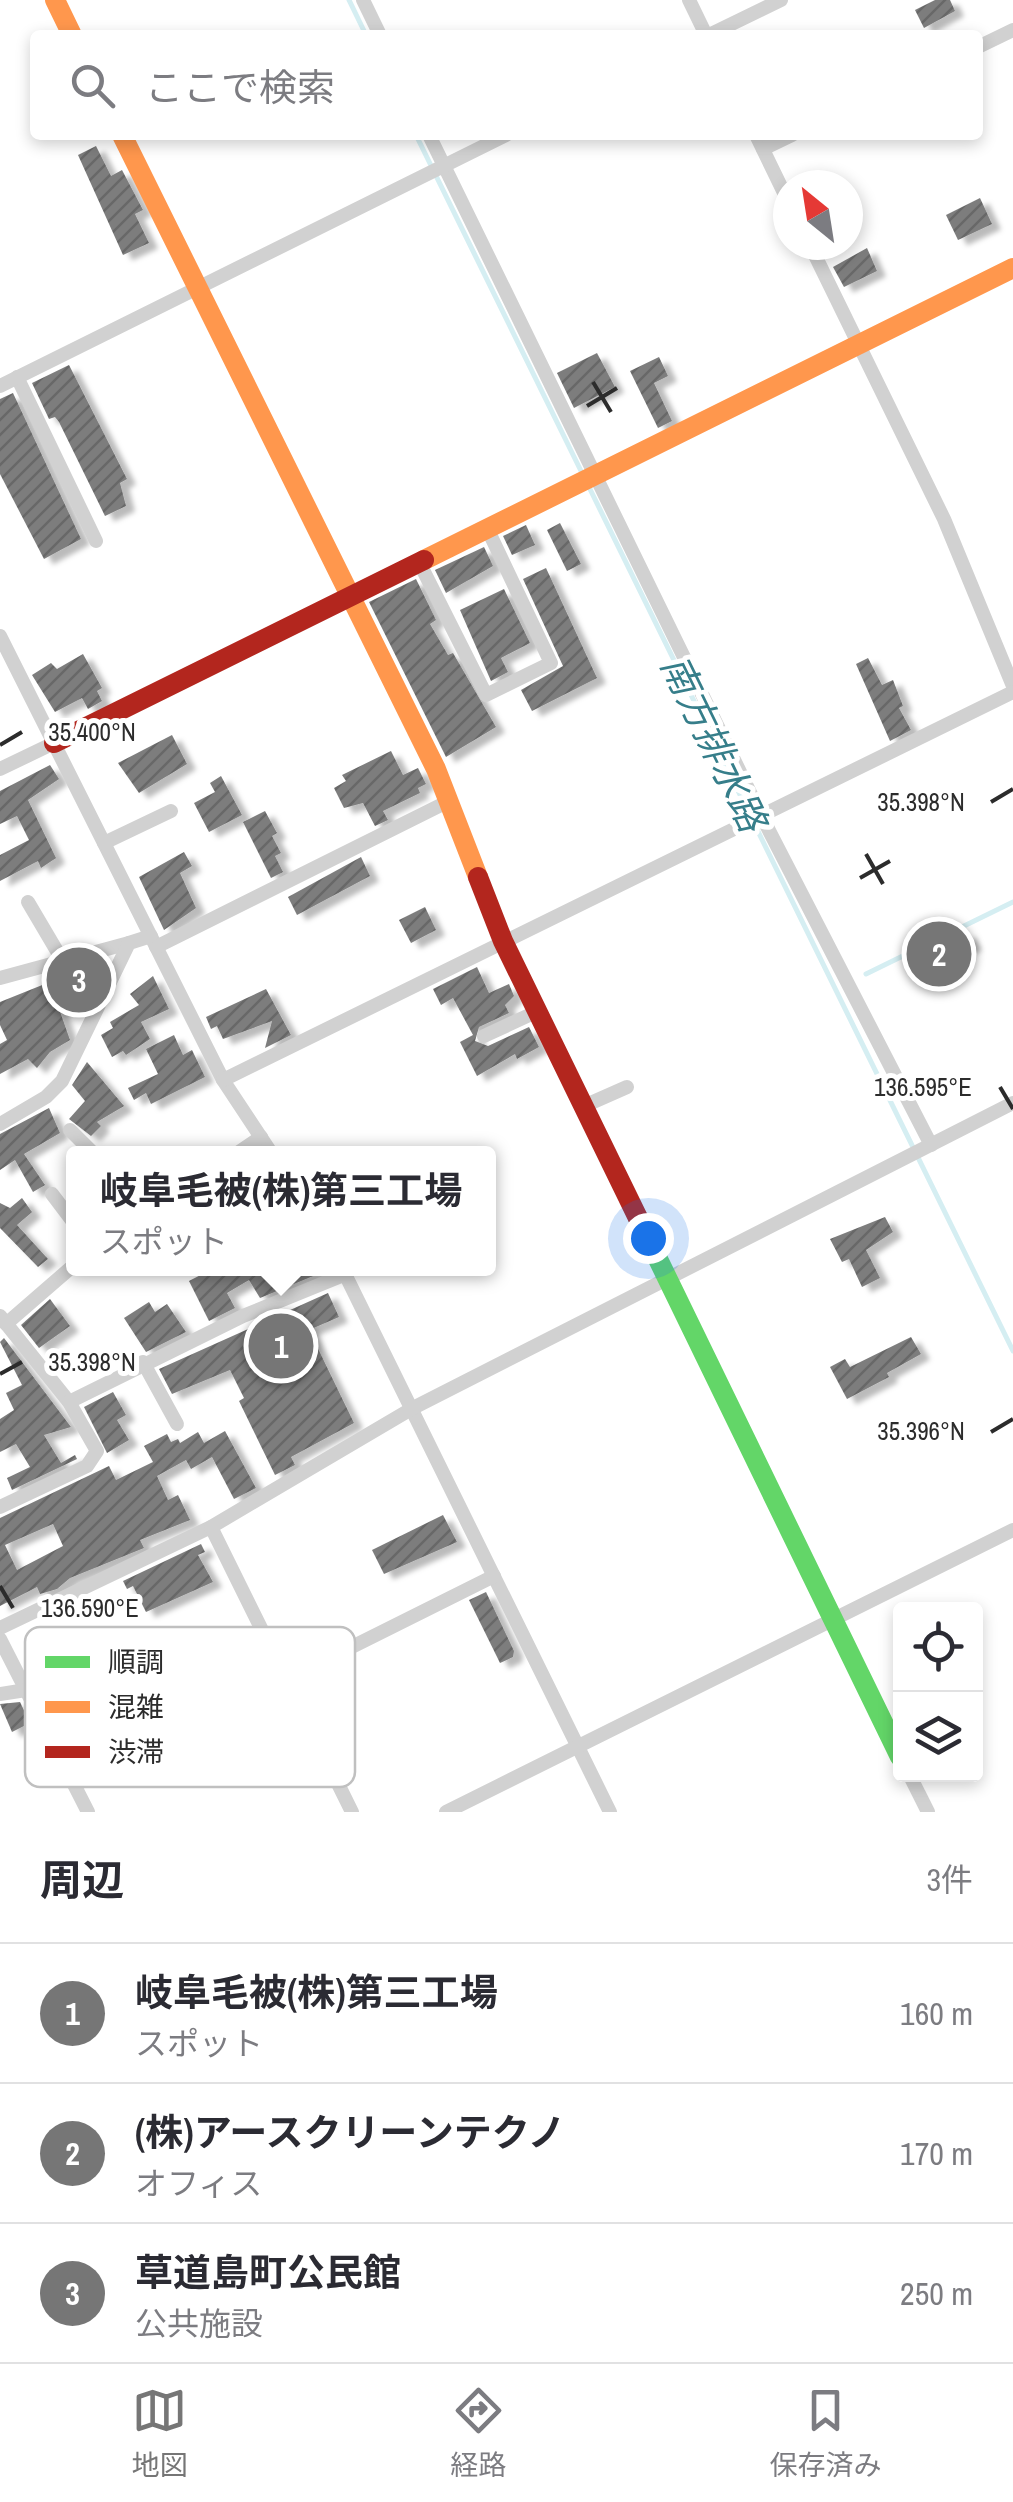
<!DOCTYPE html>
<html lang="ja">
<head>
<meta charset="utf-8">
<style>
	:root { --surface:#fff; --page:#f2f2f3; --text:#2b2b33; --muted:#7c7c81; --line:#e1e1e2; --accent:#767676 }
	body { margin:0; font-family:"Archivo Narrow","Noto Sans JP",sans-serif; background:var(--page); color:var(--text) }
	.controls { position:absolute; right:30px; bottom:30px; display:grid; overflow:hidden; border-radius:10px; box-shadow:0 5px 15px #0003 }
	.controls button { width:90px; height:90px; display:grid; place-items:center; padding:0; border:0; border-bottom:2px solid var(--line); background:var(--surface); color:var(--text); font:50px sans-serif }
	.compass { position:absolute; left:773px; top:170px; width:90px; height:90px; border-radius:50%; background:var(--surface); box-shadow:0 5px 15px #0003; rotate:330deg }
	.you { position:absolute; left:648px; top:1238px; width:35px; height:35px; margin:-25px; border:8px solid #fff; border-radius:50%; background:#1a73e8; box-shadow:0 0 0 15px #1a73e833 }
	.badge { display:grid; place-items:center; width:65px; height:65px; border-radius:50%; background:var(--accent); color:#fff; font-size:32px; font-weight:700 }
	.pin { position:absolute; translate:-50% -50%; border:5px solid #fff; box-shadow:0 2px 10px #0006 }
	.popup { position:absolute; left:66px; top:1146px; width:430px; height:130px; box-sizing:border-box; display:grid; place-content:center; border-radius:10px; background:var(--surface); filter:drop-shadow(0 2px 8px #0005); font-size:32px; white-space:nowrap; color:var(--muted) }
	.popup b { font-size:38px; color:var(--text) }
	.popup::after { content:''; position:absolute; left:50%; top:100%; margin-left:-20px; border:20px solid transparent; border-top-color:var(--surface) }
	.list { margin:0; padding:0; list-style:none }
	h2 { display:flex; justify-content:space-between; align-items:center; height:130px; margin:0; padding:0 40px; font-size:42px }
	h2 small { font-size:32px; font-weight:400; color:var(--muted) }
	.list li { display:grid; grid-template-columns:65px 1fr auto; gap:30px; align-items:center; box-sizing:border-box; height:140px; padding:0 40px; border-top:2px solid var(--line) }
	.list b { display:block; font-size:38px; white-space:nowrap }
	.list p { margin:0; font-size:32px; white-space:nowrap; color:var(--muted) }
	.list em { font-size:32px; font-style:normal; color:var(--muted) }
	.icon { flex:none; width:55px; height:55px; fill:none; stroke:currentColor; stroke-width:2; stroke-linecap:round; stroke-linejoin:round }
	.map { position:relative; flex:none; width:1013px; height:1812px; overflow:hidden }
	.search { position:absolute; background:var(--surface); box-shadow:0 5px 15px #0003; left:30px; right:30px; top:30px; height:110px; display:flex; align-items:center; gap:25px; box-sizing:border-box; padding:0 35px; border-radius:10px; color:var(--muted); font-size:38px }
	.sheet { height:550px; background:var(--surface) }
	nav { display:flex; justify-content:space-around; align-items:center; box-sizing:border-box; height:140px; border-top:2px solid var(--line); background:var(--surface); font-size:28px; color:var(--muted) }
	nav a { display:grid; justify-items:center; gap:5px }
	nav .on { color:var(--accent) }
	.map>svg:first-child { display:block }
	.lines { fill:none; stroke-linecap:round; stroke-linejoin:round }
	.stream { stroke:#d5eef2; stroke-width:5 }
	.building { fill:url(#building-hatch); fill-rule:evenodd; filter:url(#shadow) }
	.street { stroke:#d1d1d1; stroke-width:14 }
	.fast { stroke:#63d668; stroke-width:20 }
	.slow { stroke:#ff974d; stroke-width:20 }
	.jam { stroke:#b3261e; stroke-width:20 }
	.ticks { fill:none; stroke:#2c2c2c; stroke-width:4 }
	.labels { text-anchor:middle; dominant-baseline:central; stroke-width:10; stroke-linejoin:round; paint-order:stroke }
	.water-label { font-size:38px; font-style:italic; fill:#367e8a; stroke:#fff }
	.key { fill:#fff; stroke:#c0c0c0; stroke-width:2.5 }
	.key-label { font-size:28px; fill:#2c2c2c }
	.ticks-label { font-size:25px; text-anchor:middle; fill:#2c2c2c; stroke:#fff; stroke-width:10; stroke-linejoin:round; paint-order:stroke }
</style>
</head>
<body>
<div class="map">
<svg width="1013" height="1812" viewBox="0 0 1013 1812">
	<defs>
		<pattern id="building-hatch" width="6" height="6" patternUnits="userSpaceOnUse" patternTransform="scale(2.5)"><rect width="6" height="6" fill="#7d7d7d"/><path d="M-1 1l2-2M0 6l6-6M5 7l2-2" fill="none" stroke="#676767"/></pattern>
		<filter id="shadow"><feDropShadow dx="9" dy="5.5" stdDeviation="2.5" flood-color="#0004"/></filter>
	</defs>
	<rect width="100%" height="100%" fill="#fff"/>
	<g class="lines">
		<g class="stream">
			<polyline points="349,0 366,35"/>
			<polyline points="416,135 582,473"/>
			<polyline points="587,483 1013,1351"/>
			<polyline points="866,974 1013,902"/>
		</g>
	</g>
	<g class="building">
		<polygon points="935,0 950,0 955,11 924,28 915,10"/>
		<polygon points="96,146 111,176 122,170 143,210 135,214 149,243 123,255 78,155"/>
		<polygon points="980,198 992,224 958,240 946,215"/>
		<polygon points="867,248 877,271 844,287 833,267"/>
		<polygon points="597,353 615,387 574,408 557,373"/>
		<polygon points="659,357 668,376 654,383 672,421 658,428 630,371"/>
		<polygon points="69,365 127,479 120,483 126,506 105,516 59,422 55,417 49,419 32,383"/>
		<polygon points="13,393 81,539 44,559 0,474 0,399"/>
		<polygon points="560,523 581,564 567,571 547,530"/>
		<polygon points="526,525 535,545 512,555 503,536"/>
		<polygon points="484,547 493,566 446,593 435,570"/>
		<polygon points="546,568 597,678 532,711 521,690 563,666 523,579"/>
		<polygon points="416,579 436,620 430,624 448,655 453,653 496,727 446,757 369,602"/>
		<polygon points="504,589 530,643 501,658 508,672 491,681 460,610"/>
		<polygon points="83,654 102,688 97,691 102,701 88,709 82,698 55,712 32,675 51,663 57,669"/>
		<polygon points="868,658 882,685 893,680 903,706 899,708 911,730 890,741 856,664"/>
		<polygon points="172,735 187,764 139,793 118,763"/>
		<polygon points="391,751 403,775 418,768 426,784 418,788 420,793 383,811 388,820 375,826 363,803 344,808 334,788 346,781 342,775"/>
		<polygon points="50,765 59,779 28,800 56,858 41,868 38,861 0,881 0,855 29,840 17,816 0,824 0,791"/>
		<polygon points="221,776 242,815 209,832 194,803 215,792 210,783"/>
		<polygon points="265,811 277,833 272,836 281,853 275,856 283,872 271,878 243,822"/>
		<polygon points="184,852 192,866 180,873 196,908 164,930 139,877"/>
		<polygon points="361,857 370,876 297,915 288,897"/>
		<polygon points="425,907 436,930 411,943 399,920"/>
		<polygon points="967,932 973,945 928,968 921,956"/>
		<polygon points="97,963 102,975 98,982 56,1000 70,1040 50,1052 37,1068 28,1059 0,1074 0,1044 7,1040 0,1025 0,1002"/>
		<polygon points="477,967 489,993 509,984 514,996 505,1005 509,1013 479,1027 475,1041 488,1046 529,1027 539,1047 517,1059 515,1054 477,1076 460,1042 473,1035 453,998 441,1005 433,989"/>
		<polygon points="153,976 169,1009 141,1022 150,1039 126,1055 123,1051 112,1057 101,1035 113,1028 110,1022 139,1005 130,994"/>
		<polygon points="266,989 291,1035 265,1048 272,1021 223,1039 217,1026 211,1029 206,1017"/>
		<polygon points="174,1035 183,1055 192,1050 205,1077 151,1104 146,1093 134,1100 128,1088 158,1074 146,1049"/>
		<polygon points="87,1062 124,1106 97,1122 101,1126 91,1136 69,1119 85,1101 72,1085"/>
		<polygon points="49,1108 60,1133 24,1154 45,1185 33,1192 15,1160 0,1170 0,1134"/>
		<polygon points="22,1198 32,1212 17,1225 48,1259 38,1267 0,1228 0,1203 10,1208"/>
		<polygon points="885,1217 893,1232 866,1250 880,1278 862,1287 849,1259 842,1262 830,1239"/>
		<polygon points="214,1268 315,1268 318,1274 260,1298 249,1280 227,1293 235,1308 209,1321 189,1281"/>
		<polygon points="328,1293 339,1317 309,1330 354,1423 291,1457 295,1465 275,1475 239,1401 244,1398 230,1370 172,1394 159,1369"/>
		<polygon points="50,1299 70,1326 39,1348 21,1325"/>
		<polygon points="149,1302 155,1312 167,1304 186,1332 146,1352 124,1318"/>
		<polygon points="911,1337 921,1354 887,1373 889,1377 847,1399 830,1367 845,1359 850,1367"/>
		<polygon points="4,1338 71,1427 44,1435 61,1463 75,1455 77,1459 12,1490 7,1478 30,1467 16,1444 0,1452 0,1419 14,1410 6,1393 22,1385 0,1342"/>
		<polygon points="113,1392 126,1415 117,1420 129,1440 107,1453 84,1407"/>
		<path d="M225 1431 256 1488 234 1499 212 1457 191 1469 186 1460 157 1476 168 1500 178 1495 190 1520 140 1540 144 1548 70 1578 57 1589 40 1594 37 1587 0 1606V1518L109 1466 116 1480 153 1462 144 1446 167 1434 171 1442 178 1439 180 1443 198 1432 204 1443ZM53 1524 63 1546 17 1570 5 1545Z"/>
		<polygon points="443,1515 457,1542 384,1574 372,1550"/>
		<polygon points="201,1544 205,1552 198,1555 213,1582 146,1612 133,1586 127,1589 123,1581"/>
		<polygon points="486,1592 514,1651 513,1657 500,1663 469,1600"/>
		<polygon points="20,1702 30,1723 12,1732 0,1704"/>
	</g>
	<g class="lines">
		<g class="street">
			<polyline points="363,0 380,35"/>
			<polyline points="689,0 706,35"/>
			<polyline points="709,35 781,0"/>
			<polyline points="978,47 1013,30"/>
			<polyline points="429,135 761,815 931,1145"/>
			<polyline points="756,135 788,201"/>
			<polyline points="763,149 792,135"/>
			<polyline points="810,245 944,519 1013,686"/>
			<polyline points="17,377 96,541"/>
			<polyline points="0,386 506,135"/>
			<polyline points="419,562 486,695 551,663 487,528"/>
			<polyline points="0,636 223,1080 272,1154"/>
			<polyline points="0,769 54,743"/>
			<polyline points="104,843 171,811"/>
			<polyline points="28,902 64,963"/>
			<polyline points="156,947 449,801"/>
			<polyline points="0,978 129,943"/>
			<polyline points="484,1036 538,1011"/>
			<polyline points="223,1080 1013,692"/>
			<polyline points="584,1106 627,1087"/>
			<polyline points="0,1124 46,1097 62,1081 129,943 151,936"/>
			<polyline points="70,1130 94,1154"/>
			<polyline points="236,1154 261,1137"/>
			<polyline points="52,1194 74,1223"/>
			<polyline points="342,1268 610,1812"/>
			<polyline points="0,1316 69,1402 97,1451 87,1466 0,1507"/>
			<polyline points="6,1324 74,1265"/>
			<polyline points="143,1362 177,1424"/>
			<polyline points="69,1402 243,1316 346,1274"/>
			<polyline points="0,1628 211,1527"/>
			<polyline points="0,1639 88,1812"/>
			<polyline points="0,1694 26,1690"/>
			<polyline points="909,1774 928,1812"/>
			<polyline points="75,1785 494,1576"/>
			<polyline points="352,1812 211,1527 413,1408 1013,1103"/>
			<polyline points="446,1812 1013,1530"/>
		</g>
		<polyline class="fast" points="638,1218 900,1757"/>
		<g class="slow">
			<polyline points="55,0 72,35"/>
			<polyline points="122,135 436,769 478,877"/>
			<polyline points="424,560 1013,268"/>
		</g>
		<g class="jam">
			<polyline points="54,743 424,560"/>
			<polyline points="478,877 503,941 638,1218"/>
		</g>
	</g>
	<path class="ticks" d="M593 382 611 412M587 406 617 388M0 745 22 732M991 802 1013 789M866 854 883 884M860 878 890 861M1000 1087 1013 1109M0 1374 22 1362M991 1432 1013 1419M0 1586 13 1608"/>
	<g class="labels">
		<g class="water-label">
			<text transform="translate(714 743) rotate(64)">南方排水路</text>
		</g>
	</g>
	<rect x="25" y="1627" width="330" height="160" rx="15" class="key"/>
	<rect x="45" y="1656" width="45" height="12" fill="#63d668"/>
	<rect x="45" y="1701" width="45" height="12" fill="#ff974d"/>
	<rect x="45" y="1746" width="45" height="12" fill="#b3261e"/>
	<g class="key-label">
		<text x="108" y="1672">順調</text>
		<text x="108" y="1717">混雑</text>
		<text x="108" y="1762">渋滞</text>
	</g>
	<g class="ticks-label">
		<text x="92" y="741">35.400°N</text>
		<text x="921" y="811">35.398°N</text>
		<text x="923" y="1096">136.595°E</text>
		<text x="92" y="1371">35.398°N</text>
		<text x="921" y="1440">35.396°N</text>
		<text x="90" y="1617">136.590°E</text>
	</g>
</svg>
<div class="controls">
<button><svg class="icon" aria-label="locate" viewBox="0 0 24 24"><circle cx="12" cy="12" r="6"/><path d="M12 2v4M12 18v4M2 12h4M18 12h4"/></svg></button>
<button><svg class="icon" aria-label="layers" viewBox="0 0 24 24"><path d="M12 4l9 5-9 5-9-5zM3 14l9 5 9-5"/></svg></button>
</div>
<svg class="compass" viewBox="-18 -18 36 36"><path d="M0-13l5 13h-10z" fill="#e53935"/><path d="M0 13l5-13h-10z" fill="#7c7c81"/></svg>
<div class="you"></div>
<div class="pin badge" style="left:281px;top:1346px">1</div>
<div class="popup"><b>岐阜毛被(株)第三工場</b>スポット</div>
<div class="pin badge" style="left:939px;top:954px">2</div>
<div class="pin badge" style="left:79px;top:980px">3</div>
<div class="search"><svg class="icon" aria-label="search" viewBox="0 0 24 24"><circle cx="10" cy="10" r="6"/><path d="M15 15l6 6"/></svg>ここで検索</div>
</div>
<section class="sheet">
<h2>周辺<small>3件</small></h2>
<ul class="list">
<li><span class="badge">1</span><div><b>岐阜毛被(株)第三工場</b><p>スポット</p></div><em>160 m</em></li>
<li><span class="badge">2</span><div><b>(株)アースクリーンテクノ</b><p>オフィス</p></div><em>170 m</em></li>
<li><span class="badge">3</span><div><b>草道島町公民館</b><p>公共施設</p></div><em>250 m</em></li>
</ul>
</section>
<nav>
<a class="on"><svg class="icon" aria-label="map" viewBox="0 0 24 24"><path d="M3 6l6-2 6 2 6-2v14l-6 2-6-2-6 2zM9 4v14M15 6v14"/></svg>地図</a>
<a><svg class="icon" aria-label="directions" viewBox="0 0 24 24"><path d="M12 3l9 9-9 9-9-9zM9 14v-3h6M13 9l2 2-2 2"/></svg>経路</a>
<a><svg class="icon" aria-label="saved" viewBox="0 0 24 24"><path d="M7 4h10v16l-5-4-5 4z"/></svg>保存済み</a>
</nav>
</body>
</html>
